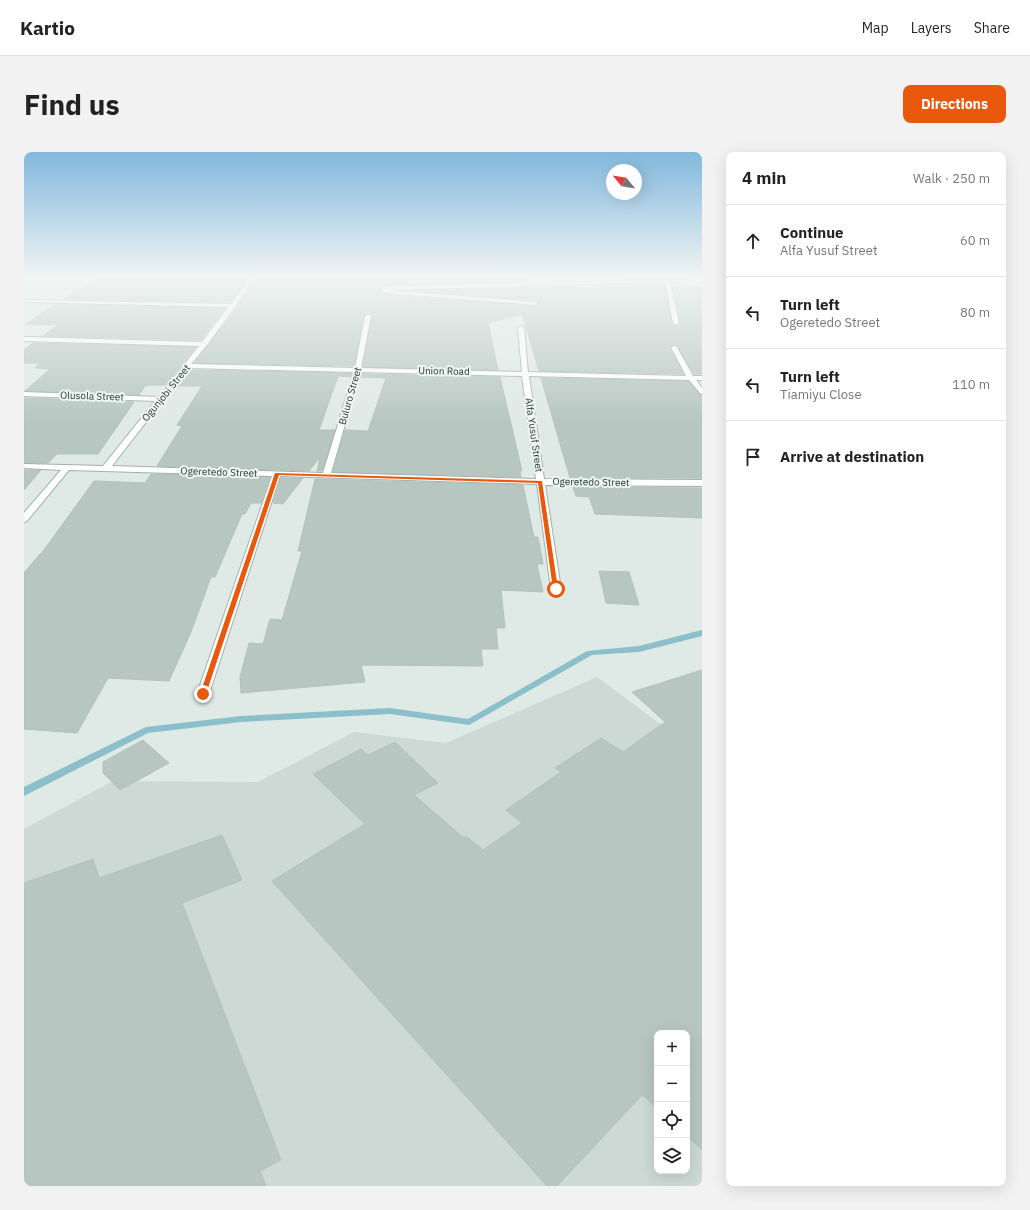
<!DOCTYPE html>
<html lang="en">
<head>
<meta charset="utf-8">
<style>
	:root { --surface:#fff; --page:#f2f2f2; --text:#222; --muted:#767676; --line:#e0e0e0; --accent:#ea580c }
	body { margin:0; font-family:"IBM Plex Sans",sans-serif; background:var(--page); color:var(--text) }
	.controls { position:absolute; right:12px; bottom:12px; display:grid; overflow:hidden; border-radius:8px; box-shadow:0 4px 16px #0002 }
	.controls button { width:36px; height:36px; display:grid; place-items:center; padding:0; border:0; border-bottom:1px solid var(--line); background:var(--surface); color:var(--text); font:20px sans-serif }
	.compass { position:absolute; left:582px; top:12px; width:36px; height:36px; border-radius:50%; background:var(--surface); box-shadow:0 4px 16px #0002; rotate:300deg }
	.stop { position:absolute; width:12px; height:12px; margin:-9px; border:3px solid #ea580c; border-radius:50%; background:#fff }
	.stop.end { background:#ea580c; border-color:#fff; box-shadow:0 1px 4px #0008 }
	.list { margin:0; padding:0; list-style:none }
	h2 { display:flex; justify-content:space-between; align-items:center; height:52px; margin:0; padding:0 16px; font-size:17px }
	h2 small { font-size:13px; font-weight:400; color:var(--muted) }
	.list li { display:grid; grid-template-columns:26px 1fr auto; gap:12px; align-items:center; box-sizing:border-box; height:72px; padding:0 16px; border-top:1px solid var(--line) }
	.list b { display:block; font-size:15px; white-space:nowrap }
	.list p { margin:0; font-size:13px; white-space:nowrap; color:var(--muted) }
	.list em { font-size:13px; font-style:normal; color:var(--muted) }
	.icon { flex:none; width:22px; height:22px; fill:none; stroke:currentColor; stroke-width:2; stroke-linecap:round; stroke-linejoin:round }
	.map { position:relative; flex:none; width:678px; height:1034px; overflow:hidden; border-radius:8px }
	header { display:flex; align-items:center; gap:24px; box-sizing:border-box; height:56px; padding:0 20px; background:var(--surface); border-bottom:1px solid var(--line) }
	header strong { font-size:19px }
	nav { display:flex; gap:22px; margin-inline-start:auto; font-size:14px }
	.intro { display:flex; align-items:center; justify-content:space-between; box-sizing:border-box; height:96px; padding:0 24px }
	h1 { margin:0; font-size:28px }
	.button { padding:10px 18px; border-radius:8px; background:var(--accent); color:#fff; font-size:14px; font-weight:700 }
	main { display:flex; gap:24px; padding:0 24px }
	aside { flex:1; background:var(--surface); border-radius:8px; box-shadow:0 4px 16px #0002 }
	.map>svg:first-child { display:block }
	.built { fill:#cdd9d4; fill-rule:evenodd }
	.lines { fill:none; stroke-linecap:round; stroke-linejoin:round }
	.stream { fill:#8abfcb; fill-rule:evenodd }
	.building { fill:#b7c6c1; stroke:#b2c2bc }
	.minor-casing { stroke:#a2b0ac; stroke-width:2 }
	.minor { fill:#fff; fill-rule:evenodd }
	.route { fill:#ea580c }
	.labels { text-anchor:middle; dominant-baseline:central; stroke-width:4; stroke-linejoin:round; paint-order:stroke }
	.far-street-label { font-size:10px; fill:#213832; stroke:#eff6f2 }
</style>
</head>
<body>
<header>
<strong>Kartio</strong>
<nav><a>Map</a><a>Layers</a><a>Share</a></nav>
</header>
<div class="intro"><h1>Find us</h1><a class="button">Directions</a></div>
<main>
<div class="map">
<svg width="678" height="1034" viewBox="0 0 678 1034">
	<rect width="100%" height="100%" fill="#dfe9e5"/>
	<path class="built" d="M573 525 678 603V1034H0V677L89 629 234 630 330 580 422 591ZM633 881H663V1019H633Z"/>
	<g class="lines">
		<polygon class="stream" points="678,478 678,484 615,500 568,503 445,573 366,562 217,570 124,581 0,644 0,635 122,575 217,564 366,556 444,567 563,499 615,494"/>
	</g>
	<g class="building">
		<polygon points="73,126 225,126 206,150 40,147"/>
		<polygon points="232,126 506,126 503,130 359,134 356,139 358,141 373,144 511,154 514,152 513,148 390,139 542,134 577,137 578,133 638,132 640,133 648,171 651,174 656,171 648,134 678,135 678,222 670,222 652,193 647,194 646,196 660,222 515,219 498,162 464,171 474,218 339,215 348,164 345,161 340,164 330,214 170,211 213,156"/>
		<polygon points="32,152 201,156 177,188 19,184 34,173 2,172"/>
		<polygon points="9,191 172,195 142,233 122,233 115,243 1,239 26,217 11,216 17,211 0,211 0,198"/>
		<polygon points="165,218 328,221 327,225 314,224 295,278 311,278 298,319 293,319 296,305 285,319 133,314 158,274 153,273 178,234 152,234"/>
		<polygon points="337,222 476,225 498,319 496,319 497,325 309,320 321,278 344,279 362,226 336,225"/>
		<polygon points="517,226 664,229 675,242 678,243 678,326 546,326"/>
		<polygon points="0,246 110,250 74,302 33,302 24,311 0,311"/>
		<polygon points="0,318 17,318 0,338"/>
		<polygon points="127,322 246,325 237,351 227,351 221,362 218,362 191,425 187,425 167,480 145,529 84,526 53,581 0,577 0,421 16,402 17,402 70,329 121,331"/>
		<polygon points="257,326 279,326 259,352 249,351"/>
		<polygon points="291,327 499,333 510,385 514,385 519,412 513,412 519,440 477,438 481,476 472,476 474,497 457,497 459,514 337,513 341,530 217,541 216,525 225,491 239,492 246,467 258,468 278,399 274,399"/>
		<polygon points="549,335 678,336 678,366 571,362 565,345 552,344"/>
		<polygon points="575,419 605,420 615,453 582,451"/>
		<polygon points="678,518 678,998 663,984 663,881 633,881 633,956 618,943 533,1034 523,1034 248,729 341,672 289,622 337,597 344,603 371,590 414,631 390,643 440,686 442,684 459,698 498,671 482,658 537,620 531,616 577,586 599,600 641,570 608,540"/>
		<polygon points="119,588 145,611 96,638 79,621 79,610"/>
		<polygon points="198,683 218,728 158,751 257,1008 236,1019 242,1034 0,1034 0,731 69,707 75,726"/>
	</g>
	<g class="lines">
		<g class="minor-casing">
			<g id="minor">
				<path d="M227 126H231L212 153V155L210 156 183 193 167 212 331 216 341 164 344 162 347 164 337 216 498 220 494 176 497 174 500 176 504 220 662 224 647 195 652 194 669 224H678V228H672L678 236V242L676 241 665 228 505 224 520 327 678 328V334L521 333 537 437 532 440 527 437 513 332 256 324 185 542 183 545H175L173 542 248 324 45 318 3 369 0 370V361L37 318 0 316V312L79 314 131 249 0 244V240L135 245 175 194 0 189V185L178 190 204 155 0 150V148L207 152ZM164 216 330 220 299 321 88 314ZM336 220 498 224 512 327 307 321Z"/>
				<polygon points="678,127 678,129 646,130 655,171 652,173 649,171 641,130 362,138 513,150 513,152 511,153 373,142 358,140 357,138 359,135 374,134"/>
			</g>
		</g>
		<use href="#minor" class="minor"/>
	</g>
	<linearGradient id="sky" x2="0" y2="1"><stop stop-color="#82b8dc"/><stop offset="0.46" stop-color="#f1f5f3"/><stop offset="1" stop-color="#f1f5f3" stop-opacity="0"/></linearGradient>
	<rect width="678" height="271" fill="url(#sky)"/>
	<polygon class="route" points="251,321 518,329 534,437 532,439 529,437 514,331 255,323 182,542 177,543 176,542"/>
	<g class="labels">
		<g class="far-street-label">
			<text transform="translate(420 219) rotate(1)">Union Road</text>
			<text transform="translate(142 241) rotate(-51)">Ogunjobi Street</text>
			<text transform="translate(68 244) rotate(2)">Olusola Street</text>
			<text transform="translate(326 244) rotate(-74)">Buluro Street</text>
			<text transform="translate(510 283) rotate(82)">Alfa Yusuf Street</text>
			<text transform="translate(195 320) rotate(2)">Ogeretedo Street</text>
			<text transform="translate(567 330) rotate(1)">Ogeretedo Street</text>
		</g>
	</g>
</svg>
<div class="controls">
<button>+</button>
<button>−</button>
<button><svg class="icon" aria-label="locate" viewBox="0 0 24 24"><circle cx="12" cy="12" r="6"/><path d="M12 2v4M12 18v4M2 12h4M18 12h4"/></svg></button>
<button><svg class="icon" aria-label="layers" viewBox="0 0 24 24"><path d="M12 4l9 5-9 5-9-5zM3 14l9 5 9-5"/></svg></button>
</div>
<svg class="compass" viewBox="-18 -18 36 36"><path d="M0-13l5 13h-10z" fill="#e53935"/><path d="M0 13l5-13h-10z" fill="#767676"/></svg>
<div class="stop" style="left:532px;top:437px"></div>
<div class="stop end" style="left:179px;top:542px"></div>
</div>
<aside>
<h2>4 min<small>Walk · 250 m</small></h2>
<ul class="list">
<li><svg class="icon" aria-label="ahead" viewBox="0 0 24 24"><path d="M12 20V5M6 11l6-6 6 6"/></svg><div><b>Continue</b><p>Alfa Yusuf Street</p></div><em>60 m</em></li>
<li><svg class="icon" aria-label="left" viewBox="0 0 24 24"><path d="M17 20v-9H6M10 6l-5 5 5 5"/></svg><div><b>Turn left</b><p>Ogeretedo Street</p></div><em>80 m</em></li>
<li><svg class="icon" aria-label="left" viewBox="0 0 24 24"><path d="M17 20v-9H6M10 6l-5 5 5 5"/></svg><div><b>Turn left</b><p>Tiamiyu Close</p></div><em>110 m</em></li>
<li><svg class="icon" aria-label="arrive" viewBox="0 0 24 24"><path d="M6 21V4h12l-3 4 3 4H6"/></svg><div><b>Arrive at destination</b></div></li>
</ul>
</aside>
</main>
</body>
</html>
